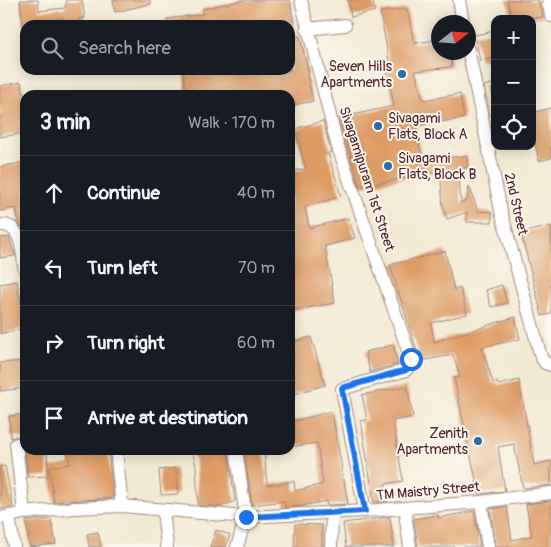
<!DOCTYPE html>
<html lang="en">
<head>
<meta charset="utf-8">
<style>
	:root { --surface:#171b24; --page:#20242c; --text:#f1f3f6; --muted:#9ea1a6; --line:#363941 }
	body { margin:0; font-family:Pangolin,sans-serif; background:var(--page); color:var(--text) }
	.controls { position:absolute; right:15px; top:15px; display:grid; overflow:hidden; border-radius:10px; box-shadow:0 2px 12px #0003 }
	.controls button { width:45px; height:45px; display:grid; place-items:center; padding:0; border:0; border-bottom:1px solid var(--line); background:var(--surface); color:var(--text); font:25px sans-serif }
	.compass { position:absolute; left:431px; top:15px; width:45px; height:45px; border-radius:50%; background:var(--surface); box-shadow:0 2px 12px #0003; rotate:73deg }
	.stop { position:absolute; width:15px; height:15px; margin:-11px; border:4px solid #1a73e8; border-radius:50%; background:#fff }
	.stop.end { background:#1a73e8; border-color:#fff; box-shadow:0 1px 5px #0008 }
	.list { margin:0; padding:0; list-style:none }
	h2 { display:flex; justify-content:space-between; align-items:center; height:65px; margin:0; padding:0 20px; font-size:21px }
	h2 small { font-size:16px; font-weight:400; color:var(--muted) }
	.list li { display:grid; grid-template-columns:32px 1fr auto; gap:15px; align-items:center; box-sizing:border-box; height:75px; padding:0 20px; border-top:1px solid var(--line) }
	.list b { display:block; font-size:19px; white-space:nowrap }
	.list em { font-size:16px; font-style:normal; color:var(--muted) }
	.icon { flex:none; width:28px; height:28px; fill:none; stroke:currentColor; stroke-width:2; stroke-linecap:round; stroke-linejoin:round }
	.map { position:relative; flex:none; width:551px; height:547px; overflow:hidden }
	.search { position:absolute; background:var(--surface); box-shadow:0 2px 12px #0003; left:20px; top:20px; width:275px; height:55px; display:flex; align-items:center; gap:12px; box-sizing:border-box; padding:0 18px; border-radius:15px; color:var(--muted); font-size:19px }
	.panel { position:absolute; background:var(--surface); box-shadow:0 2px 12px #0003; left:20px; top:90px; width:275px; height:365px; border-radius:15px }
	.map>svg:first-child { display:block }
	.building { fill:#de9c65 }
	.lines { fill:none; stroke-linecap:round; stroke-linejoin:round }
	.street-casing { stroke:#9e847f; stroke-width:14 }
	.street { stroke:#fff; stroke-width:12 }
	.route { stroke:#1a73e8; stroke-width:6 }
	.poi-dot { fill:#1f6fb2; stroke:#fbf7ec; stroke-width:2 }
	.labels { text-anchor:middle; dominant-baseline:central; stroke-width:4; stroke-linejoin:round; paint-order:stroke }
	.poi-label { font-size:14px; fill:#4a1f2b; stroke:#fbf7ec; text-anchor:end }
	.street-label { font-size:14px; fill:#4a1f2b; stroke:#fbf7ec }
</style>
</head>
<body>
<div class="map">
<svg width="551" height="547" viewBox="0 0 551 547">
	<rect width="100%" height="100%" fill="#fbf7ec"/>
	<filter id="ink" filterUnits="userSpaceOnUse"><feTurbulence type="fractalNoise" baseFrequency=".02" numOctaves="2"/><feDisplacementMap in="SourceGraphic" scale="10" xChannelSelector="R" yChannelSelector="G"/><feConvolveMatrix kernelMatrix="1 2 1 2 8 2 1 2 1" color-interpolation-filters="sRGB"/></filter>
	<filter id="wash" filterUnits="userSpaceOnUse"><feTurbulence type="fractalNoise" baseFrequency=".0096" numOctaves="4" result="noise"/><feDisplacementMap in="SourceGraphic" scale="20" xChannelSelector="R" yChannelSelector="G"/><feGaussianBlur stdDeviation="1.12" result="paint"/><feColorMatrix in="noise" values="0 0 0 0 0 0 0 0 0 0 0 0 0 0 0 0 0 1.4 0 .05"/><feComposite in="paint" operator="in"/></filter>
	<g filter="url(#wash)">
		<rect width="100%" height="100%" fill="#f3ead3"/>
		<g id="blocks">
			<g class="building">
				<polygon points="20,0 38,0 39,11 65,8 67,0 82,0 85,18 79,19 79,22 64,24 63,18 34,22 34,25 23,25"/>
				<polygon points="113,0 150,0 150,4 115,12"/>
				<polygon points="243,0 290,0 294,25 167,25 167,19 203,14 202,9"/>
				<polygon points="348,0 372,0 375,11 351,17"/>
				<polygon points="507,0 538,0 543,17 512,19"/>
				<polygon points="407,9 414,43 438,40 438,52 450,52 452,67 415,71 423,100 460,94 464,118 416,126 422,159 467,156 468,168 458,168 461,203 467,200 469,186 478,211 492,212 492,222 467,222 467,212 447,219 443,206 440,171 360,187 339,118 394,106 385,61 389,61 380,12"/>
				<polygon points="495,31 495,58 480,61 475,35"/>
				<polygon points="300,36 309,74 307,75 313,101 290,106 290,95 258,95 258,92 239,95 186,95 183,70 290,70 290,39"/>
				<polygon points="21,82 25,99 25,133 0,137 0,86"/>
				<polygon points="495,83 495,115 490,116 484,86"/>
				<polygon points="551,108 551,158 539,161 532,132 532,113"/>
				<polygon points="323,121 331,152 328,153 341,196 305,207 309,228 348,218 355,238 325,246 335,303 290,311 290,171 306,169 295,129"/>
				<polygon points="25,162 25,228 23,229 19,224 16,208 0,211 0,167"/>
				<polygon points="551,226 551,314 542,316 521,233"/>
				<polygon points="9,237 15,256 0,258 0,238"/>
				<polygon points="445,251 454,290 460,288 467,314 431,323 434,342 515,317 520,339 482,347 493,383 497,382 498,385 519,380 534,465 551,461 551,485 523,488 514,444 498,447 505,491 479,494 454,378 460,377 453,355 420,361 390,265"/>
				<polygon points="17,281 25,328 0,334 0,284"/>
				<polygon points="502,285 507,303 491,307 486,290"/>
				<polygon points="311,337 325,385 290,395 290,343"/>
				<polygon points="393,345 398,364 370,372 365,352"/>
				<polygon points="25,361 25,388 0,391 0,363"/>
				<polygon points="407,386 413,417 393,421 403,481 385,484 388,501 374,502 361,421 367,420 362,395"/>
				<polygon points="332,411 348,504 327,505 326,501 302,506 285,507 284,501 252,505 244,450 264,450 267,485 294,481 295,491 323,484 317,443 290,447 290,422"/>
				<polygon points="25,414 25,440 19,436 11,438 9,416"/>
				<polygon points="25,450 47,450 48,476 28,477"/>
				<polygon points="67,450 108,450 113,498 54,502 49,467 70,464"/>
				<polygon points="192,450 228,450 235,501 220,507 198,505 196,466"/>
				<polygon points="5,466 13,507 0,509 0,467"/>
				<polygon points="176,468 178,494 161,495 159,470"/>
				<polygon points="551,501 551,547 496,547 490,509 507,507 512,540 532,536 526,504"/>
				<polygon points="474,511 480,547 418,547 414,519 438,515 438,518"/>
				<polygon points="390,517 394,547 346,547 343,523"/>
				<polygon points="51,519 56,544 30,547 26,521"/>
				<polygon points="295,524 322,525 322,547 294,547"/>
				<polygon points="216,530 230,535 226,547 210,547"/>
				<polygon points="98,532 101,547 89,547 87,534"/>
			</g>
		</g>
	</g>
	<g filter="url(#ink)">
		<use href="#blocks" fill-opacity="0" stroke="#9e847f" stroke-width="1"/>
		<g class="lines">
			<g class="street-casing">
				<g id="street">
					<polyline points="301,0 337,144 412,362 406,370 342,389 365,511"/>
					<polyline points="459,0 463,22"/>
					<polyline points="548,0 551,16"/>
					<polyline points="307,29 345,25"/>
					<polyline points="468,49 501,211 541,357 545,363 551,365"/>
					<path d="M0 225C23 223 22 254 25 271"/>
					<polyline points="16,444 24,513"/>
					<polyline points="116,450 122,506"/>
					<polyline points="236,450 246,517 237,547"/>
					<polyline points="481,502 488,547"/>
					<polyline points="407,509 406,520 410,547"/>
					<polyline points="163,510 167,547"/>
					<polyline points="9,516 14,547"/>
					<polyline points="0,518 24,513 75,508 122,506 246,517 365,511 481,502 551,493"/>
					<polyline points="331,547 332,513"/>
				</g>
			</g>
			<use href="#street" class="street"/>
		</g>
	</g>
	<g class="lines" filter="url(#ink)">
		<polyline class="route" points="246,517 365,511 342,388 406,370 411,365 411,359"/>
	</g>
	<g class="poi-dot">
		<circle cx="402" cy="74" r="5"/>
		<circle cx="378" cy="126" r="5"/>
		<circle cx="388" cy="166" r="5"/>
		<circle cx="478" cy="441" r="5"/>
	</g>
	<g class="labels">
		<g class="poi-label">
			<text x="392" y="66">Seven Hills<tspan x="392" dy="16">Apartments</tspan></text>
			<text x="388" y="118" text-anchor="start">Sivagami<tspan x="388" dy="16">Flats, Block A</tspan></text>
			<text x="398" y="158" text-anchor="start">Sivagami<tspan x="398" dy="16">Flats, Block B</tspan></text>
			<text x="468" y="433">Zenith<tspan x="468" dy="16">Apartments</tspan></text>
		</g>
		<g class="street-label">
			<text transform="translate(367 179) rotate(72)">Sivagamipuram 1st Street</text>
			<text transform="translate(516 204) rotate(77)">2nd Street</text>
			<text transform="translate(428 491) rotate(-5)">TM Maistry Street</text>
		</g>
	</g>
</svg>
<div class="controls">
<button>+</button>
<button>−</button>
<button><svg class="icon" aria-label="locate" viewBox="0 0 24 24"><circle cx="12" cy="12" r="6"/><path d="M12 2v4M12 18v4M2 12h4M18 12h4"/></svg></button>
</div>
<svg class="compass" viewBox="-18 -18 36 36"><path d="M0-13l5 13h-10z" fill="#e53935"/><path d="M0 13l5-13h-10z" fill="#9ea1a6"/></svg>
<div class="stop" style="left:411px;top:359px"></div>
<div class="stop end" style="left:246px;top:517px"></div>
<div class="search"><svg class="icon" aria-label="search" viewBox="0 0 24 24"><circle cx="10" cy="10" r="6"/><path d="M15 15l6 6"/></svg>Search here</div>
<section class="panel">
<h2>3 min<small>Walk · 170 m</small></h2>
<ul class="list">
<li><svg class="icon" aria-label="ahead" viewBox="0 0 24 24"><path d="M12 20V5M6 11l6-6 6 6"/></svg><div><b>Continue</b></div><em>40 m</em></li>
<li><svg class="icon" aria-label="left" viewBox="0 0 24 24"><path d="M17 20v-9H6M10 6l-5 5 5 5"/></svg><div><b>Turn left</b></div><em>70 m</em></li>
<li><svg class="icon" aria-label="right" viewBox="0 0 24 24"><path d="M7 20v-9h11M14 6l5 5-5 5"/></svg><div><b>Turn right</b></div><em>60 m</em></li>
<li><svg class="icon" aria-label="arrive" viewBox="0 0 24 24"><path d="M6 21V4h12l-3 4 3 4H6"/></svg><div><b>Arrive at destination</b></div></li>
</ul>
</section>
</div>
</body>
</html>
